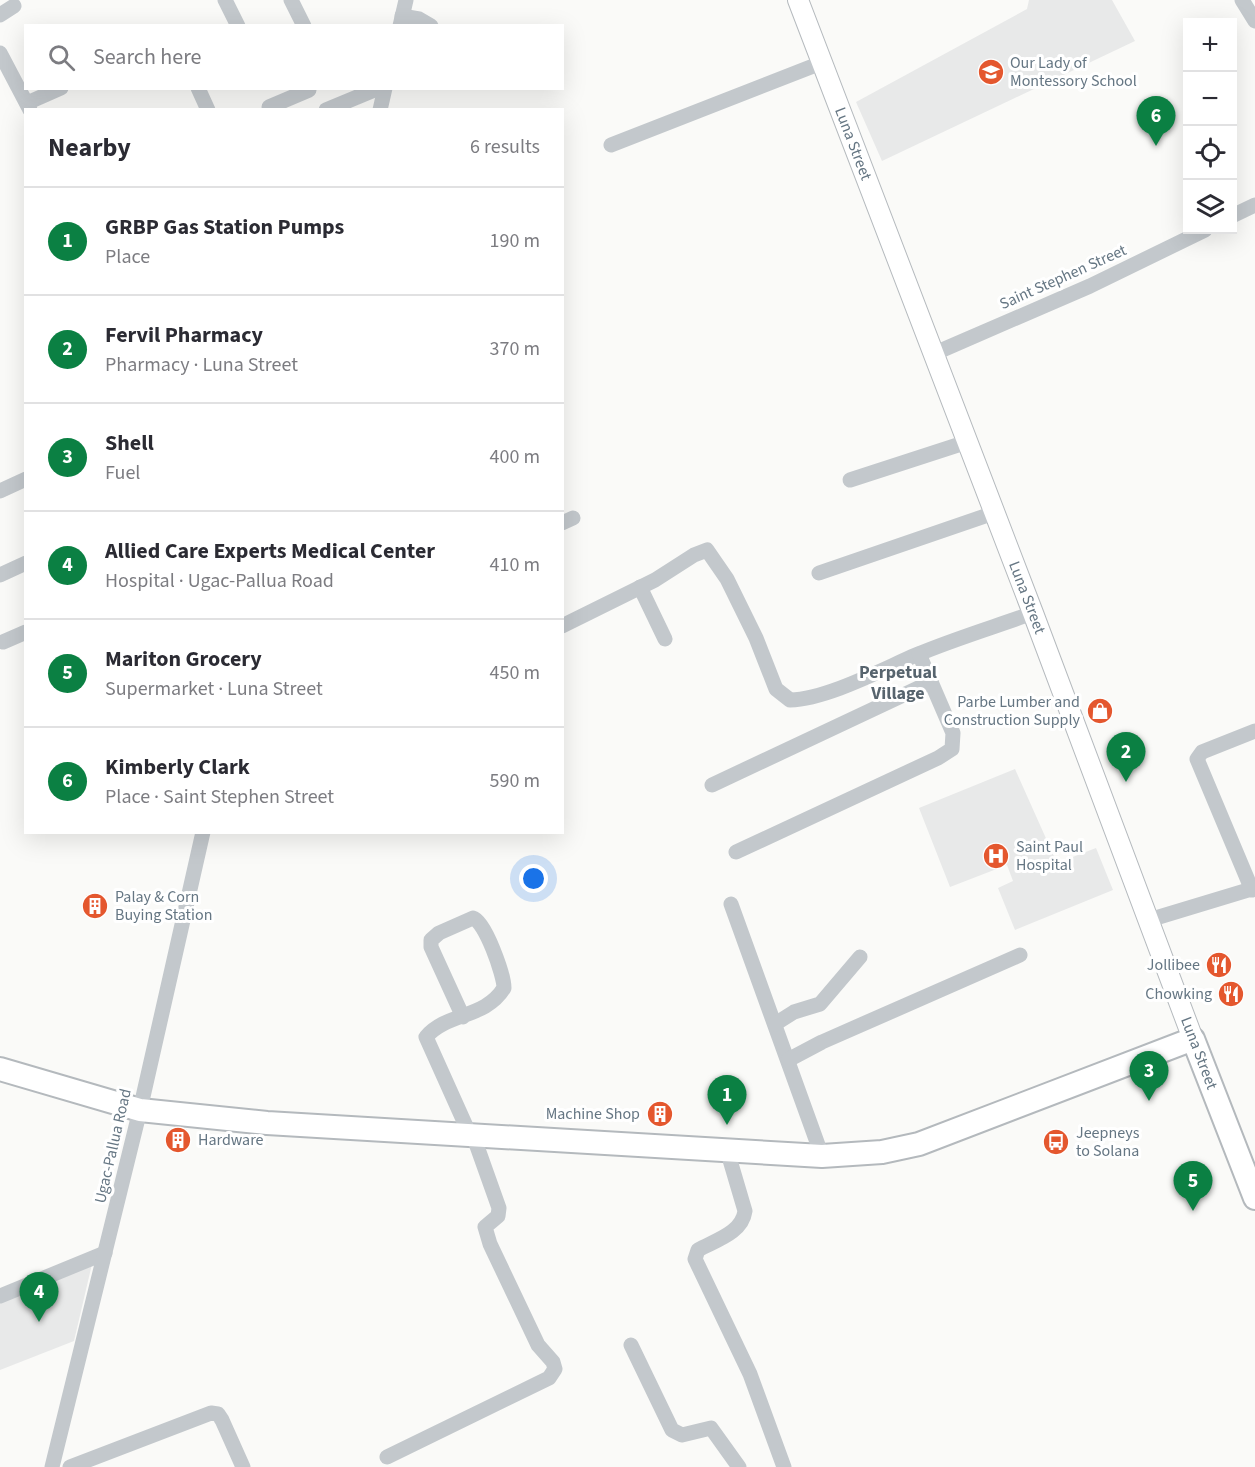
<!DOCTYPE html>
<html lang="en">
<head>
<meta charset="utf-8">
<style>
	:root { --surface:#fff; --page:#f2f2f3; --text:#2b2b33; --muted:#7c7c81; --line:#e1e1e2; --accent:#0b8043 }
	body { margin:0; font-family:"Source Sans 3",sans-serif; background:var(--page); color:var(--text) }
	.controls { position:absolute; right:18px; top:18px; display:grid; overflow:hidden; border-radius:0px; box-shadow:0 6px 24px #0002 }
	.controls button { width:54px; height:54px; display:grid; place-items:center; padding:0; border:0; border-bottom:2px solid var(--line); background:var(--surface); color:var(--text); font:30px sans-serif }
	.you { position:absolute; left:534px; top:879px; width:21px; height:21px; margin:-15px; border:4px solid #fff; border-radius:50%; background:#1a73e8; box-shadow:0 0 0 9px #1a73e833 }
	.badge { display:grid; place-items:center; width:39px; height:39px; border-radius:50%; background:var(--accent); color:#fff; font-size:20px; font-weight:700 }
	.pin { position:absolute; translate:-50% -50px; filter:drop-shadow(0 2px 3px #0008) }
	.pin::after { content:''; position:absolute; top:32px; width:21px; height:18px; background:inherit; clip-path:polygon(0 0,100% 0,50% 100%) }
	.list { margin:0; padding:0; list-style:none }
	h2 { display:flex; justify-content:space-between; align-items:center; height:78px; margin:0; padding:0 24px; font-size:26px }
	h2 small { font-size:20px; font-weight:400; color:var(--muted) }
	.list li { display:grid; grid-template-columns:39px 1fr auto; gap:18px; align-items:center; box-sizing:border-box; height:108px; padding:0 24px; border-top:2px solid var(--line) }
	.list b { display:block; font-size:22px; white-space:nowrap }
	.list p { margin:0; font-size:20px; white-space:nowrap; color:var(--muted) }
	.list em { font-size:20px; font-style:normal; color:var(--muted) }
	.icon { flex:none; width:33px; height:33px; fill:none; stroke:currentColor; stroke-width:2; stroke-linecap:round; stroke-linejoin:round }
	.map { position:relative; flex:none; width:1255px; height:1467px; overflow:hidden }
	.search { position:absolute; background:var(--surface); box-shadow:0 6px 24px #0002; left:24px; top:24px; width:540px; height:66px; display:flex; align-items:center; gap:15px; box-sizing:border-box; padding:0 21px; border-radius:0px; color:var(--muted); font-size:22px }
	.panel { position:absolute; background:var(--surface); box-shadow:0 6px 24px #0002; left:24px; top:108px; width:540px; height:726px; border-radius:0px }
	.map>svg:first-child { display:block }
	.built { fill:#e8e9e9 }
	.lines { fill:none; stroke-linecap:round; stroke-linejoin:round }
	.major-casing { stroke:#b5babe; stroke-width:22 }
	.highway-casing { stroke:#b4b9bd; stroke-width:26 }
	.minor { stroke:#c3c8cc; stroke-width:15 }
	.major { stroke:#fff; stroke-width:20 }
	.highway { stroke:#fff; stroke-width:22 }
	.labels { text-anchor:middle; dominant-baseline:central; stroke-width:6; stroke-linejoin:round; paint-order:stroke }
	.poi-label { font-size:16px; fill:#657683; stroke:#fff; text-anchor:start }
	.street-label { font-size:16px; fill:#657683; stroke:#fff }
	.neighbourhood-label { font-size:18px; font-weight:bold; fill:#57646e; stroke:#fff }
</style>
</head>
<body>
<div class="map">
<svg width="1255" height="1467" viewBox="0 0 1255 1467">
	<rect width="100%" height="100%" fill="#fafaf8"/>
	<g class="built">
		<polygon points="1029,0 1112,0 1135,41 882,161 856,102 1027,9"/>
		<polygon points="1015,769 1057,863 1096,848 1113,890 1015,930 998,888 1013,881 1007,865 950,887 919,808"/>
		<polygon points="92,1264 74,1341 0,1370 0,1303"/>
	</g>
	<g class="lines">
		<g class="major-casing">
			<g id="major">
				<path id="s1" d="M798 0 1033 613 1193 1039"/>
			</g>
		</g>
		<g class="highway-casing">
			<polyline id="highway" points="0,1069 140,1110 267,1123 822,1156 882,1152 919,1144 1193,1039 1255,1198"/>
		</g>
		<g class="minor">
			<polyline points="225,0 238,26"/>
			<polyline points="291,0 304,26"/>
			<polyline points="1242,0 1255,21"/>
			<polyline points="0,15 14,6"/>
			<polyline points="402,16 419,19 431,26"/>
			<polyline points="400,26 406,0"/>
			<polyline points="0,53 30,110"/>
			<polyline points="198,88 208,110"/>
			<polyline points="27,103 61,88"/>
			<polyline points="269,107 309,90"/>
			<polyline points="326,110 379,88"/>
			<polyline points="380,110 385,88"/>
			<polyline points="611,145 821,63"/>
			<polyline points="1232,216 1255,205"/>
			<polyline points="933,354 1090,286 1205,230"/>
			<polyline points="850,480 967,442"/>
			<polyline points="0,491 26,479"/>
			<polyline points="562,523 573,518"/>
			<polyline points="819,573 994,513"/>
			<polyline points="0,575 26,563"/>
			<polyline points="640,587 665,639"/>
			<path d="M562 626 655 580 694 555 707 550 727 579 756 638 776 689 790 700C827 699 881 670 916 655 954 639 994 627 1033 613"/>
			<polyline points="3,642 26,632"/>
			<polyline points="712,785 931,682"/>
			<polyline points="736,852 938,758 952,749 953,733 919,654"/>
			<polyline points="1252,890 1197,759 1202,752 1255,731"/>
			<polyline points="731,904 822,1156"/>
			<polyline points="1149,920 1255,888"/>
			<path d="M463 1017 431 947V940L439 933 473 918C485 921 504 975 504 988 485 1019 447 1012 426 1037L470 1135"/>
			<polyline points="775,1024 794,1012 820,1004 860,957"/>
			<polyline points="788,1060 822,1042 1020,955"/>
			<path d="M727 1150 745 1211C742 1233 716 1240 698 1250L695 1259 750 1374 784 1467"/>
			<polyline points="0,1296 105,1253"/>
			<polyline points="631,1345 672,1430 682,1435 711,1428 739,1467"/>
			<polyline points="387,1457 549,1378 555,1369 553,1362 538,1345 490,1244 485,1227 498,1216 499,1208 473,1135"/>
			<polyline points="52,1467 140,1110 203,832"/>
			<polyline points="70,1467 211,1413 218,1414 222,1420 243,1467"/>
		</g>
		<use href="#major" class="major"/>
		<use href="#highway" class="highway"/>
	</g>
	<defs>
		<g id="school-disc" transform="scale(1.35)"><circle r="9.5" fill="#e4572e" stroke="#fff"/><path d="M0-5L7-2L0 1L-7-2ZM-4 1L0 2.5L4 1V4Q0 6-4 4Z" fill="#fff"/></g>
		<g id="shop-disc" transform="scale(1.35)"><circle r="9.5" fill="#e4572e" stroke="#fff"/><path d="M-5-2.5h2.3a2.7 3.5 0 0 1 5.4 0H5L5.5 6h-11ZM-1.5-2.5h3a1.5 2.3 0 0 0-3 0Z" fill="#fff"/></g>
		<g id="hospital-disc" transform="scale(1.35)"><circle r="9.5" fill="#e4572e" stroke="#fff"/><path d="M-5-5h3v3.5h4V-5h3V5h-3V1.5h-4V5h-3Z" fill="#fff"/></g>
		<g id="building-disc" transform="scale(1.35)"><circle r="9.5" fill="#e4572e" stroke="#fff"/><path d="M-4-6H4V6H1V3H-1V6H-4ZM-2.5-4.3h1.7v1.8h-1.7ZM.8-4.3h1.7v1.8H.8ZM-2.5-1h1.7V.8h-1.7ZM.8-1h1.7V.8H.8Z" fill="#fff"/></g>
		<g id="restaurant-disc" transform="scale(1.35)"><circle r="9.5" fill="#e4572e" stroke="#fff"/><path d="M-5-6h1v4h1v-4h1v4h1v-4h1v5L-1.5 .5V6h-2V.5L-5-1ZM5-6V6H3V1.5H1.5Q1.5-4 5-6Z" fill="#fff"/></g>
		<g id="bus-disc" transform="scale(1.35)"><circle r="9.5" fill="#e4572e" stroke="#fff"/><path d="M-5-6H5V4H4V6H2V4H-2V6H-4V4H-5ZM-3.5-4V0h7V-4ZM-3.5 1.2v1.5H-2V1.2ZM2 1.2v1.5H3.5V1.2Z" fill="#fff"/></g>
	</defs>
	<g fill-rule="evenodd">
		<use href="#school-disc" x="991" y="72"/>
		<use href="#shop-disc" x="1100" y="711"/>
		<use href="#hospital-disc" x="996" y="856"/>
		<use href="#building-disc" x="95" y="906"/>
		<use href="#restaurant-disc" x="1219" y="965"/>
		<use href="#restaurant-disc" x="1231" y="994"/>
		<use href="#building-disc" x="660" y="1114"/>
		<use href="#building-disc" x="178" y="1140"/>
		<use href="#bus-disc" x="1056" y="1142"/>
	</g>
	<g class="labels">
		<g class="poi-label">
			<text x="1010" y="63">Our Lady of<tspan x="1010" dy="18">Montessory School</tspan></text>
			<text x="1080" y="702" text-anchor="end">Parbe Lumber and<tspan x="1080" dy="18">Construction Supply</tspan></text>
			<text x="1016" y="847">Saint Paul<tspan x="1016" dy="18">Hospital</tspan></text>
			<text x="115" y="897">Palay &amp; Corn<tspan x="115" dy="18">Buying Station</tspan></text>
			<text x="1200" y="965" text-anchor="end">Jollibee</text>
			<text x="1212" y="994" text-anchor="end">Chowking</text>
			<text x="640" y="1114" text-anchor="end">Machine Shop</text>
			<text x="1076" y="1133">Jeepneys<tspan x="1076" dy="18">to Solana</tspan></text>
			<text x="198" y="1140">Hardware</text>
		</g>
		<g class="street-label">
			<text stroke="none"><textPath href="#s1" startOffset="154">Luna Street</textPath></text>
			<text transform="translate(1063 277) rotate(-24)">Saint Stephen Street</text>
			<text stroke="none"><textPath href="#s1" startOffset="640">Luna Street</textPath></text>
			<text transform="translate(1199 1053) rotate(69)">Luna Street</text>
			<text transform="translate(113 1146) rotate(-77)">Ugac-Pallua Road</text>
		</g>
		<g class="neighbourhood-label">
			<text x="898" y="672">Perpetual<tspan x="898" dy="21">Village</tspan></text>
		</g>
	</g>
</svg>
<div class="controls">
<button>+</button>
<button>−</button>
<button><svg class="icon" aria-label="locate" viewBox="0 0 24 24"><circle cx="12" cy="12" r="6"/><path d="M12 2v4M12 18v4M2 12h4M18 12h4"/></svg></button>
<button><svg class="icon" aria-label="layers" viewBox="0 0 24 24"><path d="M12 4l9 5-9 5-9-5zM3 14l9 5 9-5"/></svg></button>
</div>
<div class="you"></div>
<div class="pin badge" style="left:727px;top:1125px">1</div>
<div class="pin badge" style="left:1126px;top:782px">2</div>
<div class="pin badge" style="left:1149px;top:1101px">3</div>
<div class="pin badge" style="left:39px;top:1322px">4</div>
<div class="pin badge" style="left:1193px;top:1211px">5</div>
<div class="pin badge" style="left:1156px;top:146px">6</div>
<div class="search"><svg class="icon" aria-label="search" viewBox="0 0 24 24"><circle cx="10" cy="10" r="6"/><path d="M15 15l6 6"/></svg>Search here</div>
<section class="panel">
<h2>Nearby<small>6 results</small></h2>
<ul class="list">
<li><span class="badge">1</span><div><b>GRBP Gas Station Pumps</b><p>Place</p></div><em>190 m</em></li>
<li><span class="badge">2</span><div><b>Fervil Pharmacy</b><p>Pharmacy · Luna Street</p></div><em>370 m</em></li>
<li><span class="badge">3</span><div><b>Shell</b><p>Fuel</p></div><em>400 m</em></li>
<li><span class="badge">4</span><div><b>Allied Care Experts Medical Center</b><p>Hospital · Ugac-Pallua Road</p></div><em>410 m</em></li>
<li><span class="badge">5</span><div><b>Mariton Grocery</b><p>Supermarket · Luna Street</p></div><em>450 m</em></li>
<li><span class="badge">6</span><div><b>Kimberly Clark</b><p>Place · Saint Stephen Street</p></div><em>590 m</em></li>
</ul>
</section>
</div>
</body>
</html>
